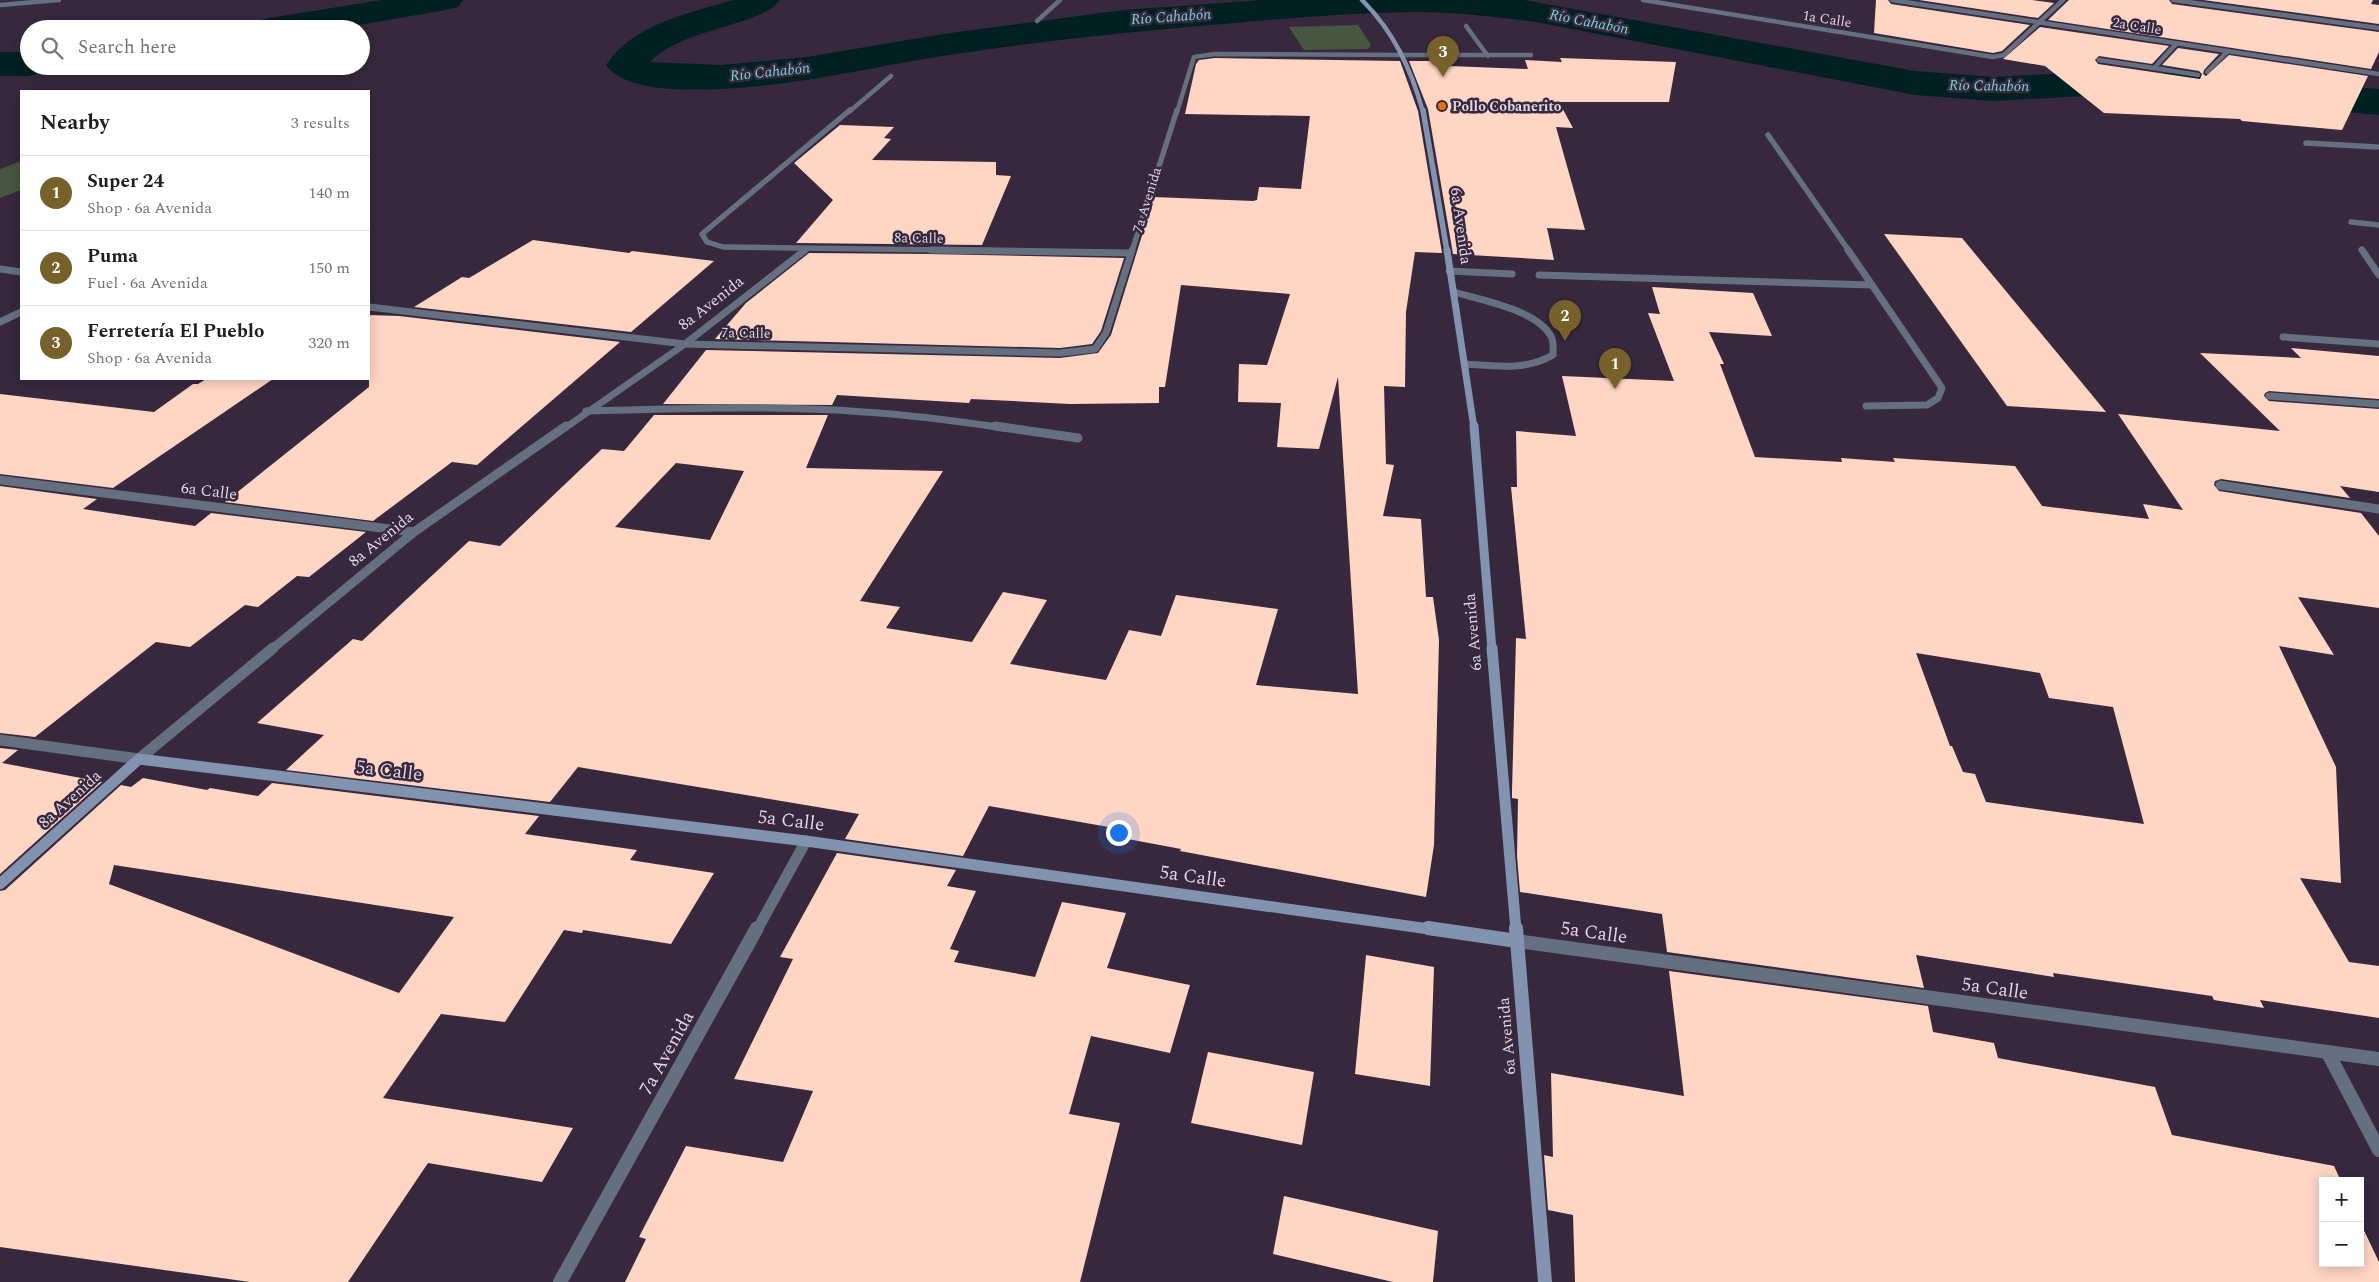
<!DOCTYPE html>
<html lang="en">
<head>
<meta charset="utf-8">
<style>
	:root { --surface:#fff; --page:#f6f6f6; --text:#202124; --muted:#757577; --line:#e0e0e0; --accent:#77612b }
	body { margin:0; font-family:Spectral,serif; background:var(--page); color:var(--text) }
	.controls { position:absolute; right:15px; bottom:15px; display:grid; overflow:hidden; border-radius:0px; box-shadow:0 2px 12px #0003 }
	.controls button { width:45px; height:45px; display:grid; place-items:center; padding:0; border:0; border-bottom:1px solid var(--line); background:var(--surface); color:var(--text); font:25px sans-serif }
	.you { position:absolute; left:1118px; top:832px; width:18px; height:18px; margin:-12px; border:4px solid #fff; border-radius:50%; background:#1a73e8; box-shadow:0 0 0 8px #1a73e833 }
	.badge { display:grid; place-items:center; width:32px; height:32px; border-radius:50%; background:var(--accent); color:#fff; font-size:16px; font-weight:700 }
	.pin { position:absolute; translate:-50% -41px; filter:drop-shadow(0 1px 2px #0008) }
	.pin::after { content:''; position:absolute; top:26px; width:18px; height:15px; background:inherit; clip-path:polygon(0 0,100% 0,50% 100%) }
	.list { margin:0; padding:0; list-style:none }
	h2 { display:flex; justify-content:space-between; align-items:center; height:65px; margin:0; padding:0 20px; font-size:21px }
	h2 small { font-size:16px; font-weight:400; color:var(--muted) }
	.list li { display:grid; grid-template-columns:32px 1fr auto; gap:15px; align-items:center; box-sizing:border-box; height:75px; padding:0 20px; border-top:1px solid var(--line) }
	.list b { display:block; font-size:19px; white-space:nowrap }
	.list p { margin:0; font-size:16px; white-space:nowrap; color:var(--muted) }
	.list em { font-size:16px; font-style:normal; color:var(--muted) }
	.icon { flex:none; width:28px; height:28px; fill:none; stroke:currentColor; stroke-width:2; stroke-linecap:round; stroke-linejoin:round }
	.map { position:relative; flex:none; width:2379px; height:1282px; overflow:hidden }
	.search { position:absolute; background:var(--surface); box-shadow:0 2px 12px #0003; left:20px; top:20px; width:350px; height:55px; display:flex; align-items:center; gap:12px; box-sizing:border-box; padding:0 18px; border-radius:28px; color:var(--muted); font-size:19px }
	.panel { position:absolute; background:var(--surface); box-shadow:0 2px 12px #0003; left:20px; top:90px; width:350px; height:290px; border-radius:0px }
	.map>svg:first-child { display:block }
	.green { fill:#465640 }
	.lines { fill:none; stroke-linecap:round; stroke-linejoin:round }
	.river { fill:#002021; fill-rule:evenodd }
	.building { fill:#ffd5c4; fill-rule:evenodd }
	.lane-far3 { stroke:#646f80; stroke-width:4.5 }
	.lane-far2 { stroke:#646f80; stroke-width:5.5 }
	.lane-far1 { stroke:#646f80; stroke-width:7 }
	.lane { stroke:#646f80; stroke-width:9 }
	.street-far5 { stroke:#646f80; stroke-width:4.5 }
	.street-far4 { stroke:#646f80; stroke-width:5.5 }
	.street-far3 { stroke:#646f80; stroke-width:7 }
	.street-far2 { stroke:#646f80; stroke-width:9 }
	.street-far1 { stroke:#646f80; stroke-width:11 }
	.street { stroke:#646f80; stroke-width:14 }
	.secondary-far5 { stroke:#8193ae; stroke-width:4.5 }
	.secondary-far4 { stroke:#8193ae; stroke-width:5.5 }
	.secondary-far3 { stroke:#8193ae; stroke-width:7 }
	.secondary-far2 { stroke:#8193ae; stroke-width:9 }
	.secondary-far1 { stroke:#8193ae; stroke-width:11 }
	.secondary { stroke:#8193ae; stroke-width:14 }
	.food-dot { fill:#e8710a; stroke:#37283d; stroke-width:2 }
	.labels { text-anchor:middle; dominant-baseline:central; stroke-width:5; stroke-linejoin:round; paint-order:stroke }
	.far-street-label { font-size:14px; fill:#dfd6e3; stroke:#37283d }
	.far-poi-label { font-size:14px; font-weight:bold; fill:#dfd6e3; stroke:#37283d; text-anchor:start }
	.far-water-label { font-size:15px; font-style:italic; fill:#6cd3d4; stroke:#37283d }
	.street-label { font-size:16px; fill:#dfd6e3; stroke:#37283d }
	.near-street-label { font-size:19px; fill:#dfd6e3; stroke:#37283d }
</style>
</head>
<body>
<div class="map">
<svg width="2379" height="1282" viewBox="0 0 2379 1282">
	<rect width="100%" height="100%" fill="#37283d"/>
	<g class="green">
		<polygon points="1358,25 1371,45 1368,49 1304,50 1289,27"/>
		<polygon points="19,162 21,162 21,190 0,198 0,169"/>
	</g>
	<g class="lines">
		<g class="river">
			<polygon points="382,0 463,0 458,7 446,10 335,29 251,29 256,21 269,18"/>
			<path d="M733 0H780C762 26 681 28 650 62L721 65 807 57 943 34 1124 10 1262 0H1524L1915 71 1994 77 2104 71 2193 74 2379 89V115L2193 98 2104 95 1994 101 1915 95 1536 22C1497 17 1457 12 1418 12 1357 12 1295 18 1234 23 1136 31 1039 41 942 56 869 68 797 85 722 89 690 90 626 93 606 65 635 23 687 14 733 0Z"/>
			<polygon points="0,52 29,52 29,66 47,66 43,72 29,76 0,76"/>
		</g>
	</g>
	<g class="building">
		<polygon points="1876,0 1888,0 1891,4 2030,25 2002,51 1993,53 1874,33"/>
		<polygon points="1919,0 2032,0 2054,3 2038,18"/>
		<polygon points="2069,0 2169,0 2172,4 2379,32 2379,52 2371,69 2048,20"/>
		<polygon points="2203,0 2373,0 2371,4 2379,5 2379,24"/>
		<polygon points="2040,27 2169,46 2152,64 2099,56 2095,60 2098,64 2200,79 2202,74 2199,71 2162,65 2178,48 2219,54 2204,70 2203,74 2206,76 2229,55 2368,76 2342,130 2242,121 2240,119 2104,113 2045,66 2003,59"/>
		<path d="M1215 58 1400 61 1418 111 1442 253 1415 252 1406 312 1405 387 1384 386 1386 464 1394 465 1383 516 1421 519 1426 597H1433L1439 640 1434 845 1426 897 1180 851 1181 849 1117 837 1120 829 989 806 963 856 845 839 859 814 578 767 550 802 286 770 324 735 257 723 353 639 362 641 469 541 500 546 602 449 624 451 654 415H828L806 468 943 471 860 601 900 607 886 628 972 642 1003 592 1047 600 1010 664 1106 680 1129 630 1161 636 1176 595 1278 609 1256 685 1358 694 1338 377 1319 449 1277 447 1281 403 1238 402 1239 364 1267 365 1290 294 1181 285 1165 387H1159V403L1070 404 971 399 969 403 837 395 832 405 663 404 706 350 1060 358 1098 353 1111 335 1154 197 1253 201 1257 200 1259 187 1301 189 1310 116 1185 114 1196 64 1199 60ZM676 463 744 471 710 540 615 527Z"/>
		<polygon points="1560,58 1676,62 1669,102 1559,102 1573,128 1556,127 1585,230 1547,228 1554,260 1453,254 1428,109 1409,61 1447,61 1449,66 1528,69 1525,60 1562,62"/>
		<polygon points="840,125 894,127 884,138 891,139 872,160 996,162 996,175 1011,176 982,245 796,243 833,200 794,163"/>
		<polygon points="1884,234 1962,238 2106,412 2007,406"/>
		<polygon points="533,240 629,253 632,251 714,261 631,332 414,307 462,277 469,278"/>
		<polygon points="809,253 928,254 1124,258 1101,331 1092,344 1060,348 715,339 746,303"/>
		<path d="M1652 287 1753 293 1772 336 1709 332 1724 364H1720L1755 457 1842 462 1841 458 1895 462 1893 458 2015 466 2042 506 2149 519 2143 504 2183 510 2118 414 2280 431 2200 353 2301 358 2291 348 2379 356V399L2269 391 2265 393 2264 396 2269 401 2379 409V492L2340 486 2350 498 2221 479 2215 481 2214 485 2219 491 2361 513 2379 536V608L2298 597 2334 655 2279 646 2336 767 2341 883 2300 878 2349 962 2379 966V1018L2260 1000 2264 1008 2214 1000 2212 996 2053 973 2054 977 1916 955 1924 988 1667 952 1662 914 1520 892 1517 856 1518 799 1512 798V791L1516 638 1526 639 1511 487H1517L1516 431 1576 436 1562 376 1674 381 1648 313 1660 314ZM1916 653 2040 673 2049 698 2113 707 2144 824 1986 802 1975 774 1963 772 1952 746H1950Z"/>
		<polygon points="369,315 399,316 620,342 477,465 452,462 373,521 225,502 369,387"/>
		<polygon points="206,379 273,379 113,488 0,474 0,394 154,412 193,384 198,384"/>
		<polygon points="0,486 97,499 83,509 195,526 211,513 366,532 309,577 297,576 258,607 245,605 190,647 156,642 35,737 0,733"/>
		<polygon points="0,748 18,750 2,763 102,782 0,874"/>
		<path d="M143 778 207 790 210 788 258 796 272 783 539 816 525 834 637 850 630 860 714 873 671 944 583 930 582 933 564 930 505 1022 441 1014 383 1098 573 1128 542 1182 428 1163 348 1282H250L0 1247V891L5 890 121 785 131 787ZM114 865 454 917 399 993 109 884Z"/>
		<polygon points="837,853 956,870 947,886 976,891 950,949 959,951 954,962 1035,977 1062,902 1126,913 1107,968 1190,985 1170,1053 1091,1036 1069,1114 1120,1123 1080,1282 625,1282 646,1239 639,1237 686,1146 783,1162 813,1091 734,1079 793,959 780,957"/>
		<polygon points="1366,955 1434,967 1430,1086 1355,1074"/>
		<polygon points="1669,971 1928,1006 1933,1032 1994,1043 1998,1058 2155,1087 2172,1135 2334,1166 2341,1181 2323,1181 2323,1263 2360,1263 2360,1222 2379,1262 2379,1282 1575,1282 1573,1215 1548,1210 1544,1155 1553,1157 1551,1073 1684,1096"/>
		<polygon points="1208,1052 1314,1072 1302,1145 1191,1123"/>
		<polygon points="1284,1196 1438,1231 1433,1282 1393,1282 1273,1254"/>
	</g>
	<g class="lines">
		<g class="lane-far3">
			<polyline points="1466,26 1488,56"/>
			<polyline points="1403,55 1531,55"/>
			<polyline points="2099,60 2154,68 2176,44"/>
			<polyline points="2154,68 2198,75"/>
			<polyline points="2207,72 2228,51"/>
		</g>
		<polyline class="lane-far2" points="1768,135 1849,251"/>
		<g class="lane-far1">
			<polyline points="1449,271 1512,274"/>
			<polyline points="1539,275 1872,285 1848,250"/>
			<path d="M1454 292C1481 300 1537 310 1551 336 1554 342 1553 349 1553 355 1525 371 1495 366 1465 364"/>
			<polyline points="2283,337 2379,344"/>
			<polyline points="2269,396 2379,404"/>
			<polyline points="1866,406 1927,405 1938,398 1942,388 1872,285"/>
			<path d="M586 411C678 409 771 405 864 412 911 415 957 421 1004 428"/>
		</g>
		<polyline class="lane" points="995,426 1078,438"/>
		<g class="street-far5">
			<polyline points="1643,0 1993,57 2004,55 2063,0"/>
			<polyline points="1892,0 2379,74"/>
			<polyline points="2173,0 2379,28"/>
			<polyline points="0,5 59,0"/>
			<polyline points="1037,21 1060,0"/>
			<polyline points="849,112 891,76"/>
			<polyline points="1177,112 1194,57 1215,54 1403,55"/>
		</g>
		<g class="street-far4">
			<polyline points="850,110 702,234 707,242 723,247 1016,251"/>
			<polyline points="2306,143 2377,147"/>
			<polyline points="2351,222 2379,225"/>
			<polyline points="803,251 806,249"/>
			<polyline points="1132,251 1177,110"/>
		</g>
		<g class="street-far3">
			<polyline points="931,250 1131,253"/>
			<polyline points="2362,250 2379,275"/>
			<polyline points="0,269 21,272"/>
			<polyline points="369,307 685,344 1060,353 1095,349 1106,333 1132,250"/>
			<polyline points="0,322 21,312"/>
			<polyline points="565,428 685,344 805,250"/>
		</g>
		<g class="street-far2">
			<polyline points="0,480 414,532"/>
			<polyline points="2220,485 2379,509"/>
			<polyline points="271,650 414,532 566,426"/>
		</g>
		<g class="street-far1">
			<polyline points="0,740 139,759 273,648"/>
			<polyline points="757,930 806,841"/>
		</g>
		<g class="street">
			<polyline points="1517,941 2379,1059"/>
			<polyline points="2328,1053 2379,1150"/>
			<polyline points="560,1282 757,928"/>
		</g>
		<path class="secondary-far5" d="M1362 0C1394 32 1411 69 1423 112"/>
		<polyline class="secondary-far4" points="1423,110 1447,251"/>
		<polyline class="secondary-far3" points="1447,250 1474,428"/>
		<polyline class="secondary-far2" points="1474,426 1492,650"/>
		<g class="secondary-far1">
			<polyline points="1492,648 1516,930"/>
			<polyline points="0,884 139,759 806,841 1436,930"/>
		</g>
		<g class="secondary">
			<polyline points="1428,928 1517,941"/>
			<polyline points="1516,928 1545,1282"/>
		</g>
	</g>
	<circle class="food-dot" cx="1442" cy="106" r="5"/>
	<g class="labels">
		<g class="far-street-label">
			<text transform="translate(1827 19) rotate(9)">1a Calle</text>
			<text transform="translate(2137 26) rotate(9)">2a Calle</text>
			<text transform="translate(1147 200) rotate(-73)">7a Avenida</text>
			<text transform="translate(919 238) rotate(1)">8a Calle</text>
			<text transform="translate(746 333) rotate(1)">7a Calle</text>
		</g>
		<g class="far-poi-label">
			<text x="1452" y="106">Pollo Cobanerito</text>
		</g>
		<g class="far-water-label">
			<text transform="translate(1171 17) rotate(-4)">Río Cahabón</text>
			<text transform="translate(1589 22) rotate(11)">Río Cahabón</text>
			<text transform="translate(770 72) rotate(-6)">Río Cahabón</text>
			<text transform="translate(1989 86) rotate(1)">Río Cahabón</text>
		</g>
		<g class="street-label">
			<text transform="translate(1461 226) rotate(82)">6a Avenida</text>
			<text transform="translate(711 303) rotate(-38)">8a Avenida</text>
			<text transform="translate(209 491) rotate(7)">6a Calle</text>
			<text transform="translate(381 539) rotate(-39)">8a Avenida</text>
			<text transform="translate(1473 632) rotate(-95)">6a Avenida</text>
			<text transform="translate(70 799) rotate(-42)">8a Avenida</text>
			<text transform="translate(1507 1036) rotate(-95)">6a Avenida</text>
		</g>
		<g class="near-street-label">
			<text transform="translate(389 771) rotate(7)">5a Calle</text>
			<text transform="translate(791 821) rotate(7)">5a Calle</text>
			<text transform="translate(1193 877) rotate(8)">5a Calle</text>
			<text transform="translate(1594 933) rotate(8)">5a Calle</text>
			<text transform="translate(1995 989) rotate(8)">5a Calle</text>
			<text transform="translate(667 1053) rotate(-61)">7a Avenida</text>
		</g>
	</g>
</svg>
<div class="controls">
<button>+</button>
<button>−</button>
</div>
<div class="you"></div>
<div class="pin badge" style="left:1615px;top:389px">1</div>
<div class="pin badge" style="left:1565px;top:341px">2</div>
<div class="pin badge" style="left:1443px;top:77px">3</div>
<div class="search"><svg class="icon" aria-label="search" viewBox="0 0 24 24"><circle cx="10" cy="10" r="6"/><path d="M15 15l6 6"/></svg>Search here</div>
<section class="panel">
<h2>Nearby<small>3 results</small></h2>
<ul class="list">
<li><span class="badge">1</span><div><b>Super 24</b><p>Shop · 6a Avenida</p></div><em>140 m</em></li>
<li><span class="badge">2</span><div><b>Puma</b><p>Fuel · 6a Avenida</p></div><em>150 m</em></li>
<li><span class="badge">3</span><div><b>Ferretería El Pueblo</b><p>Shop · 6a Avenida</p></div><em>320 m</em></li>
</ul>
</section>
</div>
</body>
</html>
